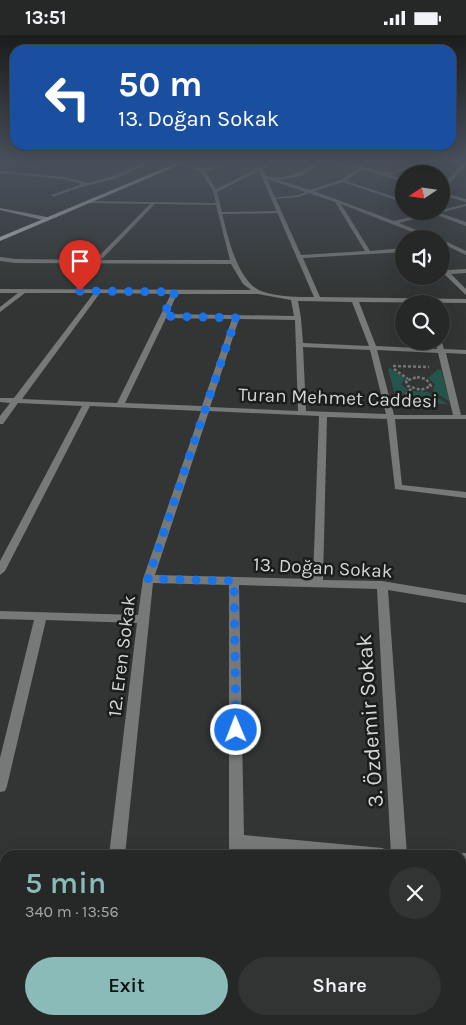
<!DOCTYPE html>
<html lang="en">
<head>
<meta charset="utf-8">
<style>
	:root { --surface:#262827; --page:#323433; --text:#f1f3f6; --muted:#a4a6a7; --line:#424444; --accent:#8bbbb9 }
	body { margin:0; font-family:Karla,sans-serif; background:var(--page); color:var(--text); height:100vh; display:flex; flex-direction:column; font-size:19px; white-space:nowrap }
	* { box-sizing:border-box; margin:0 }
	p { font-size:16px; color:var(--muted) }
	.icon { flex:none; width:28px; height:28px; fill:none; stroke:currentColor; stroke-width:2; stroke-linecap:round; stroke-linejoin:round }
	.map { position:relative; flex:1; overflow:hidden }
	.details { position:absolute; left:0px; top:815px; width:466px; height:175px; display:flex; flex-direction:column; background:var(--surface); border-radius:15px 15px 0 0; box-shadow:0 5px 20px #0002,0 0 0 1px var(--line) }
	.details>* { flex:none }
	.guide { position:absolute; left:10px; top:10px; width:446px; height:105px; border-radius:15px; box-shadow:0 5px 20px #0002,0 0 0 1px var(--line); background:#1a4fa0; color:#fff; overflow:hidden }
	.needle { width:32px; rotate:257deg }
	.tools { position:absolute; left:395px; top:130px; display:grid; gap:10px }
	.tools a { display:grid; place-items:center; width:55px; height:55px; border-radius:50%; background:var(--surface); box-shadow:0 5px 20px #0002,0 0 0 1px var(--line); font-size:25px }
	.pin { position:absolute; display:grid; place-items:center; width:42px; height:42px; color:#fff; margin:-51px -21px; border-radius:50% 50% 50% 0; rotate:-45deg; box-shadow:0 0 5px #0007 }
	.pin .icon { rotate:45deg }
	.me { position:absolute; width:55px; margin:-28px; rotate:359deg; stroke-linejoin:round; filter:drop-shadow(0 0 4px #0008) }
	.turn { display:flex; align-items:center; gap:18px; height:105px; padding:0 25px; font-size:22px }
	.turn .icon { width:65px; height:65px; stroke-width:2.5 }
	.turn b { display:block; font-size:35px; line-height:42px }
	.round { display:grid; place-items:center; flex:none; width:52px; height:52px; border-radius:26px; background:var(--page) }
	.summary { display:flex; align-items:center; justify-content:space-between; height:85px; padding:0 25px }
	h1 { font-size:30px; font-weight:600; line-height:38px; color:var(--accent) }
	.cta { display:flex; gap:10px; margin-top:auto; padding:10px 25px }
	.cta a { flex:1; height:58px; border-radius:30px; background:var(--accent); color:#111; font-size:20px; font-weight:600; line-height:58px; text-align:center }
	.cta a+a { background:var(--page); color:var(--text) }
	.status { display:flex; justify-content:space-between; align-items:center; height:35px; padding:0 25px; background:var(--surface); direction:ltr }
	.status svg { height:14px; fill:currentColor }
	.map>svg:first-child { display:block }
	.green { fill:#24544a }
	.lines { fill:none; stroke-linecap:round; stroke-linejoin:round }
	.path { stroke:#747675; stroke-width:2.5; stroke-dasharray:3 2; stroke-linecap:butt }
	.service { fill:#777978; fill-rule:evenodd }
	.minor { fill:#777978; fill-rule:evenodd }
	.secondary { fill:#9d9f9f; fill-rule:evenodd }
	.primary { fill:#babdbc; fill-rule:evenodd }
	.route { stroke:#1a73e8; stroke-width:9; stroke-dasharray:0 16.2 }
	.labels { text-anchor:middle; stroke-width:5; stroke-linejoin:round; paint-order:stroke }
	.street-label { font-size:19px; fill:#d4d6d5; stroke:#1b1c1c }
	.near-street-label { font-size:22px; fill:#d4d6d5; stroke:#1b1c1c }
</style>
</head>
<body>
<div class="status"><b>13:51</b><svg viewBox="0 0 49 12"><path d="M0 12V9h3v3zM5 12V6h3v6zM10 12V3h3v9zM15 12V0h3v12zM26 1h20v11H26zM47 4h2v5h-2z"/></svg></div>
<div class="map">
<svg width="466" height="990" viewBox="0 0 466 990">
	<rect width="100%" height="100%" fill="#323534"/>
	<!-- green -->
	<g class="green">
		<path d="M390 333 405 343 401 349 408 355 396 365 388 334Z"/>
		<path d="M438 334 441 335 450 367 433 356 435 349 428 343Z"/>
		<path d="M413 356 428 357 448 369 400 368Z"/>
	</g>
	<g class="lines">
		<!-- path -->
		<g class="path">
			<path d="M393 331 429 332"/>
			<path d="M394 334 408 344"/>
			<path d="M417 342 426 344 431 351 421 355 408 351 406 346Z"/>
			<path d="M402 363 412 353"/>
		</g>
		<!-- service -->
		<g class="service">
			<path d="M123 125H133L158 129H148L114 144 78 153 53 162 51 160 82 149 64 144 0 138V136L64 142 88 148 110 142 142 128Z"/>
			<path d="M310 155 312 157 299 162 274 164 272 163 298 160Z"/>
			<path d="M280 176 282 178 221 179 219 178 221 177Z"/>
		</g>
		<!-- minor -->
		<g class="minor">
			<path d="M230 125H235L205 137 216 154 275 125H280L263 134 266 141C284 146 301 137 317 127L307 125H326L325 126 361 131 369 125H373L364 132C381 137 390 140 407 131 412 129 415 125 421 125L408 134 389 140 404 144V147L362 134 346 146 404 165V168L343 147 314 156 394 186 435 176H441V175L466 169V171L440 178 466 187V191L434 179 399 188 439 204H430L341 169 370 216 404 213V217L303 223 320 262 466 264V268L359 267 376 311 437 314 436 306H441V304L444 314 466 315V319L446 318 461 380H466V384H395L402 450 466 457V463L395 454 387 384 327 382 323 545 382 546 466 560V568L388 555 407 820H391L377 554 239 550 244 800 382 813 387 815 390 820H301L244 815 245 820H229V550L153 548 125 820H109L137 588 46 585 7 751 5 756 0 757V723L34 585 0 584V576L138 580 143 544 201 376 90 371 5 536 0 540V526L82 371 18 368 3 389H0V381L10 368 0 367V363H14L94 258H25L0 277V272L18 258H0V254L251 255 243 249 231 229 16 228 0 226V222L16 224 95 225 150 169 88 168 86 166 216 168 213 156 201 137 181 127 184 126 203 134ZM322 128 358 133 341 145 310 155 279 145 301 141ZM259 136 314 262C297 262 277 262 261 256 233 245 224 182 217 157ZM267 144 335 167 365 216 301 220ZM155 169 216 170 230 225H101ZM100 258 171 259 117 368 22 364ZM177 259H258L291 265 294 281 168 279ZM298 266 352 267 369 311 303 308 301 283ZM166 283 232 284 202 371 125 368ZM239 284 295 285 298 376 210 372ZM303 312 370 315 386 379 306 376ZM377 315 438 318 453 380H394ZM209 376 319 381 313 544 155 540Z"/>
			<path d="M465 126H466V130L450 148 441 150V148L446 146Z"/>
			<path d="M441 157 466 164V167L441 160Z"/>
			<path d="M441 204 466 216V220L441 208Z"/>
			<path d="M441 230 447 235 466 234V238L451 239 466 254V260L441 236Z"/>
			<path d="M461 818H466V834H461V820H457Z"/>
			<path d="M5 870V886L0 887V871Z"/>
			<path d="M461 954 466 956V990L460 988 458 985H461Z"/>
			<rect x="228" y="985" width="18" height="5"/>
		</g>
		<!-- secondary -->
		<path class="secondary" d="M0 173 47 182 50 184 47 186 0 175Z"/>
		<!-- primary -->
		<path class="primary" d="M184 125H191L0 206V202Z"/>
	</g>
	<!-- sky -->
	<linearGradient id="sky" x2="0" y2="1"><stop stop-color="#1c1d1d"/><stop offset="0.48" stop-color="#49515c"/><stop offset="1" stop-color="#49515c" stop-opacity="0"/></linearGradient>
	<rect width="466" height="263" fill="url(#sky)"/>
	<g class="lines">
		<!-- route -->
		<path class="route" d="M80 256 175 257 163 281 236 283 148 544 234 546 236 695"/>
	</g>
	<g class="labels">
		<!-- street labels -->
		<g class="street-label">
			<text transform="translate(338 362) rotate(2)" y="7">Turan Mehmet Caddesi</text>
			<text transform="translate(323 532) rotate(3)" y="7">13. Doğan Sokak</text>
			<text transform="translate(121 621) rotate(-83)" y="7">12. Eren Sokak</text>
		</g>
		<!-- near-street labels -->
		<g class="near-street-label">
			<text transform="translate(369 686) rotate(-94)" y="8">3. Özdemir Sokak</text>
		</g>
	</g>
</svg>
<div class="tools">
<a><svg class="needle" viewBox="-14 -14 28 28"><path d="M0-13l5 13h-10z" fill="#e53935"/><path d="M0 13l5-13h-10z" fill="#a4a6a7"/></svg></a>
<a><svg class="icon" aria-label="sound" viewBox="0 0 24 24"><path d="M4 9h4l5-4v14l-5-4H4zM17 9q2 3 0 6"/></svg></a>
<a><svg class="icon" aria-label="search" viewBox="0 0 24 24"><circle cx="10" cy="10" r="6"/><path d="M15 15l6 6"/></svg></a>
</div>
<div class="pin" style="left:80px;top:256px;background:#d93025"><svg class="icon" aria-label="arrive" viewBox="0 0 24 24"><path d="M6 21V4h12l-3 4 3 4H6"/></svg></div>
<svg class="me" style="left:236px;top:695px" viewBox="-20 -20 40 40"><circle r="17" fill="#1a73e8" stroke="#fff" stroke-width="3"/><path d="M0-11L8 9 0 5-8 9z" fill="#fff"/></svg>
<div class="guide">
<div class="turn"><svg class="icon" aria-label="left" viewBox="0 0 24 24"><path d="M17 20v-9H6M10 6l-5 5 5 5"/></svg><div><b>50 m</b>13. Doğan Sokak</div></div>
</div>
<section class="details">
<div class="summary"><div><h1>5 min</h1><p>340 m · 13:56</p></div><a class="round"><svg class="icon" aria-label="close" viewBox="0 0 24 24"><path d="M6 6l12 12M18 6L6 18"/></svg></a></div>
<div class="cta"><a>Exit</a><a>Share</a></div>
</section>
</div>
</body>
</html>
